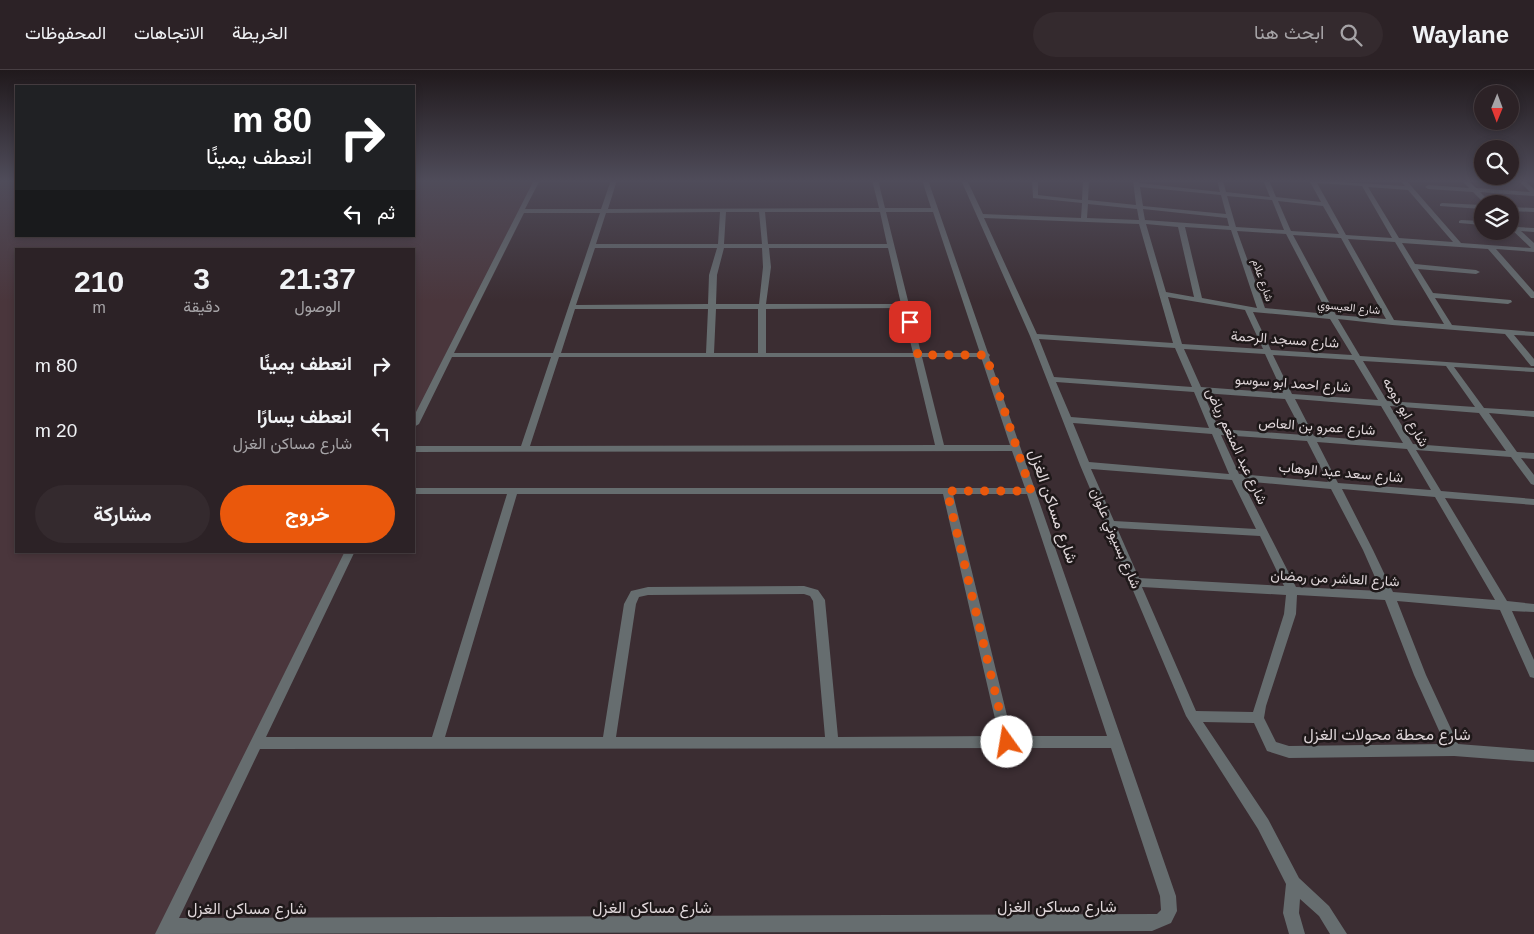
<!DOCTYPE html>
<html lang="ar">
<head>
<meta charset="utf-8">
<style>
	:root { --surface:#2c2226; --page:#342a2e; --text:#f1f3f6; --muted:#a6a4a7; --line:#483f43; --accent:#ea580c }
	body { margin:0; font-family:Arial,Vazirmatn,sans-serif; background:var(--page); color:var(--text); direction:rtl; height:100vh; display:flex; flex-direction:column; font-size:19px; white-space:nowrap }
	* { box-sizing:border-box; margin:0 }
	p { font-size:16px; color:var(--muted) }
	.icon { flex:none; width:28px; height:28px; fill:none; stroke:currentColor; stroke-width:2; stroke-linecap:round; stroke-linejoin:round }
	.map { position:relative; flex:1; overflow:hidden; direction:ltr }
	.side { position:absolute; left:15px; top:178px; width:400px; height:305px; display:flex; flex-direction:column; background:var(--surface); border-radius:0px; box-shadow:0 2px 8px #0003,0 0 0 1px var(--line); direction:rtl }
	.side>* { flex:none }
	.guide { position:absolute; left:15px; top:15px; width:400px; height:152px; border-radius:0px; box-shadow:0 2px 8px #0003,0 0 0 1px var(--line); direction:rtl; background:#202124; color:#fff; overflow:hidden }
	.needle { width:32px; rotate:181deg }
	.controls { position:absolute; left:1474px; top:15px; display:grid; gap:10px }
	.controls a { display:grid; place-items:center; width:45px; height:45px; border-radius:50%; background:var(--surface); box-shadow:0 2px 8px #0003,0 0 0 1px var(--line); font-size:25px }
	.pin { position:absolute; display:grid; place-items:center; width:42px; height:42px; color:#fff; margin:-21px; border-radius:10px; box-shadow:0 2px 8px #0006 }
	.me { position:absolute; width:55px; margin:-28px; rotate:347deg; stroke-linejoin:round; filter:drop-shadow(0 0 4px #0008) }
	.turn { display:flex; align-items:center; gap:18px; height:105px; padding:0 20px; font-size:22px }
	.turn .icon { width:65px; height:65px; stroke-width:2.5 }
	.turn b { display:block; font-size:35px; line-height:42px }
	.then { display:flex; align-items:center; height:48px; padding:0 20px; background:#0003; gap:10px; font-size:19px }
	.eta { display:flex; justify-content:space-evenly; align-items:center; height:85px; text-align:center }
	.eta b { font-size:30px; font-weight:700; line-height:35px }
	.button { display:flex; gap:10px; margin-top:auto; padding:10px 20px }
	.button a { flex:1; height:58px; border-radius:30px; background:var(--accent); color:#fff; font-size:20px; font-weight:700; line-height:58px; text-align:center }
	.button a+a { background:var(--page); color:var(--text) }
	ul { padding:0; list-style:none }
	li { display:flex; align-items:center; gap:15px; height:65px; padding:0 20px }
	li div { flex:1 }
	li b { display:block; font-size:19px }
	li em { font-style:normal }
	header { display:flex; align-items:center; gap:30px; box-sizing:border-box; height:70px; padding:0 25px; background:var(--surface); border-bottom:1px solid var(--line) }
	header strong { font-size:24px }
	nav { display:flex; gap:28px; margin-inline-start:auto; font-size:18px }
	.search { width:350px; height:45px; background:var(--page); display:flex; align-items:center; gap:12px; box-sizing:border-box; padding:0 18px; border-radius:28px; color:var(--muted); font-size:19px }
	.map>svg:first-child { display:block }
	.built { fill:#4a363c }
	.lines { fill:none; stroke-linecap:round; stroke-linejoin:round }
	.minor { fill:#666d6f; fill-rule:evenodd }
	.route { stroke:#ea580c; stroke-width:9; stroke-dasharray:0 16.2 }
	.labels { text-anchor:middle; stroke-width:5; stroke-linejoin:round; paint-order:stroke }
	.far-street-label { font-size:11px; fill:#dfd6d9; stroke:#1e1819 }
	.street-label { font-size:14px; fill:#dfd6d9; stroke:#1e1819 }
	.near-street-label { font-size:16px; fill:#dfd6d9; stroke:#1e1819 }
</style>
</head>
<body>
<header>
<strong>Waylane</strong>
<div class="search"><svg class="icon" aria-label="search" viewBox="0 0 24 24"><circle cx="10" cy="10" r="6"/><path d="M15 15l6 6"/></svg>ابحث هنا</div>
<nav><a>الخريطة</a><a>الاتجاهات</a><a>المحفوظات</a></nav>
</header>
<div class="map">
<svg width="1534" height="864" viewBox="0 0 1534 864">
	<rect width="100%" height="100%" fill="#3b2d32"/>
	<!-- built -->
	<path class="built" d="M0 110H16V166H414V110H535L414 352V179H16V481H349L158 864H0Z"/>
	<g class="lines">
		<!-- minor -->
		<g class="minor">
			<path d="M534 110H540L525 139H601L611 110H617L608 139 879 138 872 110H878L885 138H931L922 110H928L988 283 990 285 989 287 1176 826 1177 841 1171 853 1152 861 155 864 345 481H355L266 667H432L507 424H414V418H1025L1012 381 414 382V376H521L551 287H452L419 354 414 357V346ZM720 142 718 174H596L606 143ZM726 142H759L762 174H724ZM765 142H880L887 174H768ZM886 142H933L980 283H921ZM524 143H600L553 283H454ZM595 178H717L709 205 708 234 576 235ZM724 178H762L763 197 759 234H716L717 205ZM769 178H888L901 234H766L771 197ZM902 238 913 283H766V239ZM575 239H708L706 283H561ZM716 239H758V283H714ZM559 287H914L935 375 530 376ZM922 287H981L1010 375H944ZM517 424H943L999 666 838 667 825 530 818 520 804 516 648 517 631 521 624 534 603 667H445ZM953 424H1027L1107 666H1012ZM804 524 810 526 813 531 825 667H616L636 534 639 527 648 525ZM1111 678 1160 826 1161 840 1157 844 179 848 260 679Z"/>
			<path d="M961 110H967L983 144 1081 148 1082 133 1033 128 1032 110H1038V125L1082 130 1083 110H1089L1088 130 1136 135 1133 110H1139V113L1220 122 1217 110H1223L1226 122 1270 127 1263 110H1269L1276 127 1321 132 1309 110 1405 116 1400 110H1406L1461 173 1531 178 1510 158V152L1517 157 1534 158V162L1521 161 1534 173V182L1496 179 1534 222V228H1531L1488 179 1402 173 1415 194 1476 200 1480 202 1476 204 1418 199 1433 223 1511 230 1512 232 1508 234 1435 228 1452 255 1534 262V266L1514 265 1534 289V296H1531L1505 264 1392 255 1338 249 1360 286 1534 298V302L1454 297 1484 338 1534 341V347L1489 343 1517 382 1534 383V389L1521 388 1534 405V415L1531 414 1511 387 1416 380 1441 421 1534 429V435L1445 428 1507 531 1534 534V542L1512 541 1534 590V608L1530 607 1500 540 1397 531 1426 605 1458 674 1534 680V692L1454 686 1289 688 1267 681 1254 653 1203 652 1268 749 1299 808 1329 836 1347 864H1330L1319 846 1300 829 1299 843 1305 864H1289L1283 843 1286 814 1258 759 1186 646 1080 395 1030 266ZM1317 113 1362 116 1392 168 1346 165ZM1140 117 1221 125 1226 144 1143 136ZM1368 117 1408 120 1453 172 1399 168ZM1227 126 1272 130 1284 160 1236 157ZM1278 131 1323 136 1339 164 1291 161ZM1088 134 1137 139 1139 150 1087 148ZM1143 139 1227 148 1229 156 1145 150ZM984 148 1139 154 1173 273 1037 264ZM1146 154 1178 157 1194 227 1166 222ZM1185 157 1231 160 1257 238 1202 228ZM1237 161 1286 164 1328 244 1265 238ZM1293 165 1341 168 1386 249 1336 245ZM1348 169 1395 172 1444 254 1394 250ZM1168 227 1245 240 1263 279 1182 274ZM1253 242 1330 249 1352 285 1271 280ZM1039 269 1175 278 1192 317 1054 307ZM1184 279 1265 284 1283 323 1201 317ZM1273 285 1354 290 1378 330 1292 324ZM1363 291 1446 296 1475 337 1387 331ZM1056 312 1194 322 1209 358 1071 347ZM1203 323 1285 329 1304 365 1219 359ZM1295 329 1381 336 1403 373 1314 366ZM1390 336 1479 343 1506 381 1413 374ZM1073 353 1212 364 1229 404 1089 392ZM1221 365 1307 371 1328 412 1239 404ZM1317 372 1407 379 1431 420 1338 413ZM1091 399 1232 410 1256 459 1114 451ZM1242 411 1331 419 1363 480 1381 521 1296 517ZM1342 419 1435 427 1495 530 1393 522 1373 480ZM1117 458 1260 466 1284 516 1139 508ZM1142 517 1286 525 1284 544 1253 642 1196 641ZM1297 525 1385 530 1414 605 1445 674 1289 676 1276 672 1264 648 1266 636 1296 544Z"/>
			<path d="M1461 110H1467L1476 118 1530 122 1518 110H1524L1534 119V126L1480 122 1492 134H1485L1473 122 1428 119 1425 117 1428 115 1469 118Z"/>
			<path d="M1442 133 1482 135V139L1440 136V134Z"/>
			<path d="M1510 137 1534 138V142L1510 141Z"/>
			<path d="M1461 150 1482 151V155L1459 153V151Z"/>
		</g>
	</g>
	<!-- sky -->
	<linearGradient id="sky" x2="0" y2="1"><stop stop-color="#20191c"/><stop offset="0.48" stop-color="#4f4c5a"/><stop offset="1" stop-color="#4f4c5a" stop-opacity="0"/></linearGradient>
	<rect width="1534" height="231" fill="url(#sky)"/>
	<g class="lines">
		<!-- route -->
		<path class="route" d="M910 252 918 285H986L1031 421H947L1007 672"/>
	</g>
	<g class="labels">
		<!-- far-street labels -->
		<g class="far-street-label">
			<text transform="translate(1263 210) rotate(71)" y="4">شارع علام</text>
			<text transform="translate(1349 237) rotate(6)" y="4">شارع العيسوي</text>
		</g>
		<!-- street labels -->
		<g class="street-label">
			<text transform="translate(1285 269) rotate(4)" y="5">شارع مسجد الرحمة</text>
			<text transform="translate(1293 313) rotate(4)" y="5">شارع احمد ابو سوسو</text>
			<text transform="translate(1406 342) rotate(60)" y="5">شارع ابو دومه</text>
			<text transform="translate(1317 356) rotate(4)" y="5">شارع عمرو بن العاص</text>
			<text transform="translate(1237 376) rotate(65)" y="5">شارع عبد المنعم رياض</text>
			<text transform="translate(1341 402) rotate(5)" y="5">شارع سعد عبد الوهاب</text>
			<text transform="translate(1116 468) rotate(67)" y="5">شارع بسيوني علوان</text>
			<text transform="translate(1335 508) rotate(3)" y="5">شارع العاشر من رمضان</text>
		</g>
		<!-- near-street labels -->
		<g class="near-street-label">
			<text transform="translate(1054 436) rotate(71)" y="6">شارع مساكن الغزل</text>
			<text x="1387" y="670">شارع محطة محولات الغزل</text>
			<text x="1057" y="842">شارع مساكن الغزل</text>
			<text x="652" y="843">شارع مساكن الغزل</text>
			<text x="247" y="844">شارع مساكن الغزل</text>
		</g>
	</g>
</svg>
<div class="controls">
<a><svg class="needle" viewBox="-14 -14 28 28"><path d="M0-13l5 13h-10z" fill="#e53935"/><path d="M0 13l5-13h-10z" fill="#a6a4a7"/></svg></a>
<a><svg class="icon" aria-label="search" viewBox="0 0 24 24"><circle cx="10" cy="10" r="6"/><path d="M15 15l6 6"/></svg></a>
<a><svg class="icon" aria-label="layers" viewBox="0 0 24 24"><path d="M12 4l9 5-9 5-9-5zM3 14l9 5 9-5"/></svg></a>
</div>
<div class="pin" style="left:910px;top:252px;background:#d93025"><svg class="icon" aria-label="arrive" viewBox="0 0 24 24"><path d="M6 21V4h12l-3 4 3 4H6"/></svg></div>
<svg class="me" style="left:1007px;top:672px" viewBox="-20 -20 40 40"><circle r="19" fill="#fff"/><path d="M0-13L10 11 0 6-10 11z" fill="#ea580c"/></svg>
<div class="guide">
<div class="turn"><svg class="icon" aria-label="right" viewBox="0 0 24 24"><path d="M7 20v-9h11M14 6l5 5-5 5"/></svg><div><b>80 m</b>انعطف يمينًا</div></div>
<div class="then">ثم<svg class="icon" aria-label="left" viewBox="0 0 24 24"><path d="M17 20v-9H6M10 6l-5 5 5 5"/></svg></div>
</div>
<section class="side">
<div class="eta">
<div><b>21:37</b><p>الوصول</p></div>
<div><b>3</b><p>دقيقة</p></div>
<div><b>210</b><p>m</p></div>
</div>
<ul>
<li><svg class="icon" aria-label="right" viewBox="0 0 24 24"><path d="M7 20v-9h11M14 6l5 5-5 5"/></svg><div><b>انعطف يمينًا</b></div><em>80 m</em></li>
<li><svg class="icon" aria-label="left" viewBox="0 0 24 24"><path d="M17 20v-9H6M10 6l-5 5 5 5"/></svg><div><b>انعطف يسارًا</b><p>شارع مساكن الغزل</p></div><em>20 m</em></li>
</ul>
<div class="button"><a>خروج</a><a>مشاركة</a></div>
</section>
</div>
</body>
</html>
